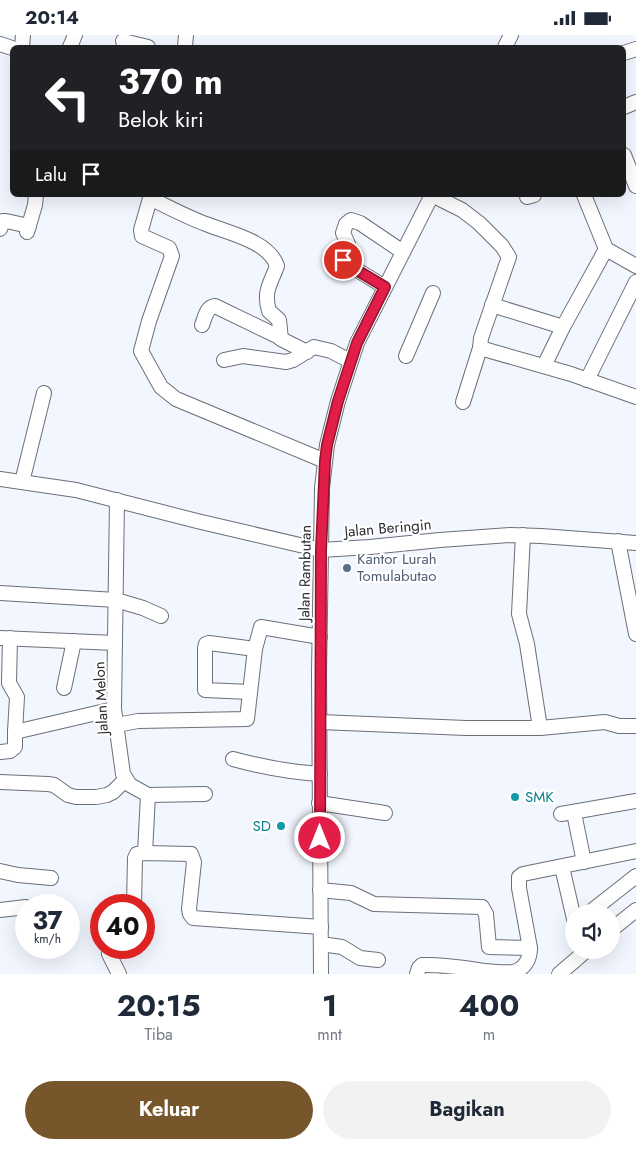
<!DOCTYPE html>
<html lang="id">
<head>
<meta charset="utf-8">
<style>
	:root { --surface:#fff; --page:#f2f2f3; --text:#1f2937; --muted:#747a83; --accent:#77562c }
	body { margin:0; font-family:Jost,sans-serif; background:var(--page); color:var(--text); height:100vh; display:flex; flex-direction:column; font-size:19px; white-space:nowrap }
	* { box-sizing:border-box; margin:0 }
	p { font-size:16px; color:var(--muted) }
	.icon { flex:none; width:28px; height:28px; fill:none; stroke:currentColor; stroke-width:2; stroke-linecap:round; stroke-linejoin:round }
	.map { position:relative; height:939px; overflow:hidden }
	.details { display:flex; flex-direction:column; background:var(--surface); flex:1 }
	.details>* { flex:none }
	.banner { position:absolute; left:10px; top:10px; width:616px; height:152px; border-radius:8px; box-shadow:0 5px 20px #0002; background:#202124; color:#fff; overflow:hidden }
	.buttons { position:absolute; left:565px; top:869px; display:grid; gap:10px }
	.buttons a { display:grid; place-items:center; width:55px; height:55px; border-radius:50%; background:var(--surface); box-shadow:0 5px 20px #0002; font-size:25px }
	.speed { position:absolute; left:15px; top:859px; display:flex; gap:10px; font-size:25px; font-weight:700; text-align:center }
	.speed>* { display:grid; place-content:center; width:65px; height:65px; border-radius:50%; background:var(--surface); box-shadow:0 5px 20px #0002; line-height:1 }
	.speed small { font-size:12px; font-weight:400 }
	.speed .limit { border:8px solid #d22; background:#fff; color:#111 }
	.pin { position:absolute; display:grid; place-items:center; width:42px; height:42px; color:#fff; margin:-21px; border:2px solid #fff; border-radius:50%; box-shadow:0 1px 5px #0007 }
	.me { position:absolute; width:55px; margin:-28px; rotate:0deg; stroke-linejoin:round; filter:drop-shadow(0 0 4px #0008) }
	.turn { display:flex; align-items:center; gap:18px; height:105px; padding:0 25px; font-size:22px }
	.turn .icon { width:65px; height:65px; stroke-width:2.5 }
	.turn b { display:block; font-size:35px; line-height:42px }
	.then { display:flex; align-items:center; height:48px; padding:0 25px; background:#0003; gap:10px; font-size:19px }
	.eta { display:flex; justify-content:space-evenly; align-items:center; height:85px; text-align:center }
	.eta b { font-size:30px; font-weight:700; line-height:35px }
	.action { display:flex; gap:10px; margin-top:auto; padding:10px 25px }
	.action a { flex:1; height:58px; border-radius:30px; background:var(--accent); color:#fff; font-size:20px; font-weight:700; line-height:58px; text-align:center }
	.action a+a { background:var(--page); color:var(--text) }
	.status { display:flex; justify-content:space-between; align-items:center; height:35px; padding:0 25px; background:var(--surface); direction:ltr }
	.status svg { height:14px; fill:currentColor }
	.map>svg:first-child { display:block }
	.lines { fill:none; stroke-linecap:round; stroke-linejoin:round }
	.minor-casing { stroke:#6b6f78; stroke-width:16 }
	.minor { stroke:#fff; stroke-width:14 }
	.route-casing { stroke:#92132f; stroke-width:12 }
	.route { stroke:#e11d48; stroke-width:9 }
	.service-dot { fill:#5c6f8a; stroke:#fff; stroke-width:2 }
	.culture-dot { fill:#0f9aa8; stroke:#fff; stroke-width:2 }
	.labels { text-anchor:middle; stroke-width:4.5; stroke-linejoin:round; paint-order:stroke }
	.street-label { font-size:15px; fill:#2a2c2f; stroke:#fff }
	.service-label { font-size:15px; fill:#4e5e75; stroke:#fff; text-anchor:start }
	.culture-label { font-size:15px; fill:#0d838f; stroke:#fff; text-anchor:start }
</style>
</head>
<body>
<div class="status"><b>20:14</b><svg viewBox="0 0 49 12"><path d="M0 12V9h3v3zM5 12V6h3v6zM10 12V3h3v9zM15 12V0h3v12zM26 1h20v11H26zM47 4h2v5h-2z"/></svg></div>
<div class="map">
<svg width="636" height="939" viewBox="0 0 636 939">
	<rect width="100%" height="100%" fill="#f2f6fe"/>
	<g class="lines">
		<!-- minor casing -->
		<g class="minor-casing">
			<g id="minor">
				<path d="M123 6 148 12"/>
				<path d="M0 9 12 13"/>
				<path d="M22 12 23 0"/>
				<path d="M70 12 75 0"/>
				<path d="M185 12 186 0"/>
				<path d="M505 12 511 0"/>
				<path d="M624 18 636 14"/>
				<path d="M624 72 636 67"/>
				<path d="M624 120 636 151"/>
				<path d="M151 160 141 195 142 201 169 213 172 221 149 286 141 316 161 352 176 364 325 426"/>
				<path d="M584 160 606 214 636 231"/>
				<path d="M527 162 534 160"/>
				<path d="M150 163C168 172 187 182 206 189 228 198 269 206 277 231 271 248 263 256 269 276L279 285 281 304 307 317"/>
				<path d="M0 194 3 186H6L29 191"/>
				<path d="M27 197 35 170 36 160"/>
				<path d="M385 252 344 227 348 209 343 198 346 189 351 185 360 188 403 217"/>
				<path d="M492 270 563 292"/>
				<path d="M202 290C205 283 206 272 215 271L279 302"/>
				<path d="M406 321 433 258"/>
				<path d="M224 325 243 321 286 327 293 325 314 312 331 316 350 326"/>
				<path d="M544 331 563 292 606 214"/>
				<path d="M587 345 636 247"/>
				<path d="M463 367 480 313"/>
				<path d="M0 444 76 455 197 486 321 515 370 512 440 505 510 500 541 501 636 508"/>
				<path d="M22 447 44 358"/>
				<path d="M117 465 114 674 123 739 130 750 148 760 145 818"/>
				<path d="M523 500 519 579 527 609 540 693"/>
				<path d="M618 506 636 599"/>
				<path d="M0 558 116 565 143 573 161 581"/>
				<path d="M0 603 115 608"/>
				<path d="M10 603 9 648 17 662 15 697"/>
				<path d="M64 653 74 606"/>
				<path d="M250 657 205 655V613L206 609 209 608 255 614"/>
				<path d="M320 687 466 693H540L605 687 619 691H636"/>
				<path d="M117 690 138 686 247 684 255 614 261 592 320 602"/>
				<path d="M0 717 10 716 15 712V697L114 674"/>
				<path d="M233 724C262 732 290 737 320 739"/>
				<path d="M0 747 48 749 54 750 68 760 76 762H96L107 760 113 757 125 745"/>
				<path d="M148 760 205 759"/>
				<path d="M319 768 385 778"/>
				<path d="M574 778 584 827"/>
				<path d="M561 779 636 766"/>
				<path d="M562 832 574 884"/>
				<path d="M0 836 18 840 51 843"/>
				<path d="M320 855 351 858 374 869 482 872 486 879 489 912 530 913"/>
				<path d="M134 870 135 823 137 819 145 818 191 819 194 827 189 874 190 879 193 883 321 892"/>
				<path d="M0 875 26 872"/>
				<path d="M589 878 636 841"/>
				<path d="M611 895 636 875"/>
				<path d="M321 909 342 912 360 923 378 925"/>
				<path d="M110 912 109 919 119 939"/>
				<path d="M321 939 319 638 322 453 327 410 338 366 357 308 432 160 462 175 479 188 502 211 509 222 481 303 480 313 571 339 636 362"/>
				<path d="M417 939 419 933 422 930C443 929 465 933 485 936 494 937 504 938 513 937 525 934 530 924 530 913L519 853V842L523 839 636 816"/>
				<path d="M559 939 587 915"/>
			</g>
		</g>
		<!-- minor -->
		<use href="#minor" class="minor"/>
	</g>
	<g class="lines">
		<!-- route casing -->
		<g class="route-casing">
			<path id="route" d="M320 803 321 515 325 426 327 410 338 366 357 308 385 252 345 228 343 225"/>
		</g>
		<!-- route -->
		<use href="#route" class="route"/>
	</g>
	<!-- markers -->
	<circle class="service-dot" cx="347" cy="533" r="5"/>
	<g class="culture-dot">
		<circle cx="515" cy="762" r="5"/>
		<circle cx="281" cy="791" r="5"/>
	</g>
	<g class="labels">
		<!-- street labels -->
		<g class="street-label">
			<text transform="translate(388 493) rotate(-5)" y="5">Jalan Beringin</text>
			<text transform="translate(305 538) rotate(-89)" y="5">Jalan Rambutan</text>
			<text transform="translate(101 663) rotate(-93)" y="5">Jalan Melon</text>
		</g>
		<!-- service labels -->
		<g class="service-label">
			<text x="357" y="529">Kantor Lurah<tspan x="357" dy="17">Tomulabutao</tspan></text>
		</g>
		<!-- culture labels -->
		<g class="culture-label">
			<text x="525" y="767">SMK</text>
			<text x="271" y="796" text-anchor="end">SD</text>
		</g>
	</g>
</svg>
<div class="buttons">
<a><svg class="icon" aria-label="sound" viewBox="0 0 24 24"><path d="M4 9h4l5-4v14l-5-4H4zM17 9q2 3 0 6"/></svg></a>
</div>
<div class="speed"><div>37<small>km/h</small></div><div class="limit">40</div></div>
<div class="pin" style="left:343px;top:225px;background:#d93025"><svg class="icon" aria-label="arrive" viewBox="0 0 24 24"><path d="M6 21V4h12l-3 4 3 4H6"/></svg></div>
<svg class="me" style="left:320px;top:803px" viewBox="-20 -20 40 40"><circle r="17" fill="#e11d48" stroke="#fff" stroke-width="3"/><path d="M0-11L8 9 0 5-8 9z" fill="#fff"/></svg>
<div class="banner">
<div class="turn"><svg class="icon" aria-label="left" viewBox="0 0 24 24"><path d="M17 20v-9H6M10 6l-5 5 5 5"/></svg><div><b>370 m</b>Belok kiri</div></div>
<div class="then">Lalu<svg class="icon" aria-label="arrive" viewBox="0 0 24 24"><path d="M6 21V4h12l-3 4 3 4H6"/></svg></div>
</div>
</div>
<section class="details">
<div class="eta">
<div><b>20:15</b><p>Tiba</p></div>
<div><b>1</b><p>mnt</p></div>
<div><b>400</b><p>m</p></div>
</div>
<div class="action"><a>Keluar</a><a>Bagikan</a></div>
</section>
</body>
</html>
